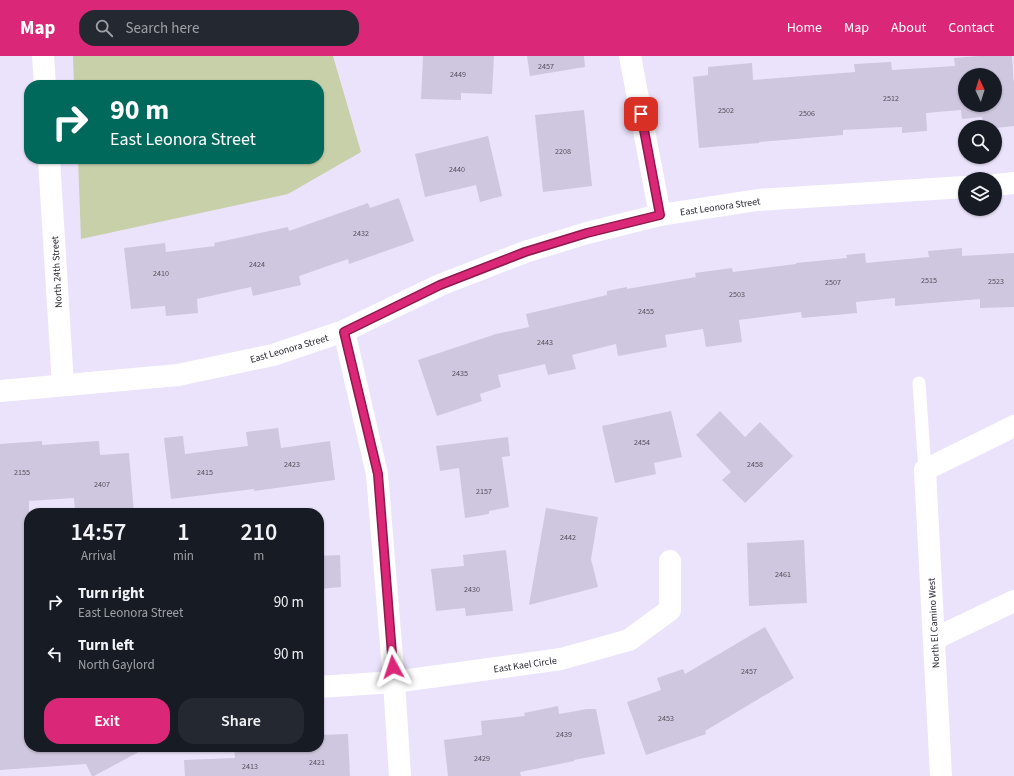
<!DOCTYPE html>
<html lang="en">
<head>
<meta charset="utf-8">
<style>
	:root { --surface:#171b24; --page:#242831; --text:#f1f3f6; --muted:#9ea1a6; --accent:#db2777 }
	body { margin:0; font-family:"Source Sans 3",sans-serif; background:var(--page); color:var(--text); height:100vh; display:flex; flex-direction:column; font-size:15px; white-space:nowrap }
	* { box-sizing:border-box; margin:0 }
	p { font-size:13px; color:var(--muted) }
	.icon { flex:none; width:22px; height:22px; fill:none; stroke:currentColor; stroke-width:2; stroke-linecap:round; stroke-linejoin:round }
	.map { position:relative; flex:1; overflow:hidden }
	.details { position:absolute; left:24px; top:452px; width:300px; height:244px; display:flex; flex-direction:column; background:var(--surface); border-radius:16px; box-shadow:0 1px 3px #0004 }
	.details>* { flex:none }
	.banner { position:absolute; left:24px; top:24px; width:300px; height:84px; border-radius:16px; box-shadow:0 1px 3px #0004; background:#00695c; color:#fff; overflow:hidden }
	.needle { width:26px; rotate:356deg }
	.controls { position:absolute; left:958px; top:12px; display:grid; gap:8px }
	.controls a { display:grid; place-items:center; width:44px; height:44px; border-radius:50%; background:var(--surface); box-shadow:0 1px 3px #0004; font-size:20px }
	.pin { position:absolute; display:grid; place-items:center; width:34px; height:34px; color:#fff; margin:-17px; border-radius:8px; box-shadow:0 2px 6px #0006 }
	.me { position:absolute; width:44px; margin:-22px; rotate:355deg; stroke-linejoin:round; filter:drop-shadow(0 0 3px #0008) }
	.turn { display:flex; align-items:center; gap:14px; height:84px; padding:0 20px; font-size:18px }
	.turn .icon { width:52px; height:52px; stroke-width:2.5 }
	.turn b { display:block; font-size:28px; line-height:34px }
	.eta { display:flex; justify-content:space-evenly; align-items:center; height:68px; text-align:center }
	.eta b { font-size:24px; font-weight:600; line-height:28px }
	.primary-button { display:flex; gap:8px; margin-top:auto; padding:8px 20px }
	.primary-button a { flex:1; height:46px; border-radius:16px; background:var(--accent); color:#fff; font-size:16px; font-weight:600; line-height:46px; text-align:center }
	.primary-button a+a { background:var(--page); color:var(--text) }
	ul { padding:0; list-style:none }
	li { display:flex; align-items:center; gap:12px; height:52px; padding:0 20px }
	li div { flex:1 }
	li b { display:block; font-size:15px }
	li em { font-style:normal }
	header { display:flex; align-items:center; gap:24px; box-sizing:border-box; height:56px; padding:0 20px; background:var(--accent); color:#fff }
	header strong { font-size:19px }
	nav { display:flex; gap:22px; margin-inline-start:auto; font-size:14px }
	.search { width:280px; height:36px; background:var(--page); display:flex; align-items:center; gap:10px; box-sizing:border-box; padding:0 14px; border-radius:16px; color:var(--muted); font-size:15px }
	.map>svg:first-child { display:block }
	.park { fill:#c8d0aa }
	.building { fill:#cfc7df; fill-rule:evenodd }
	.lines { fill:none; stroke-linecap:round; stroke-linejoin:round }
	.service { stroke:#fff; stroke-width:13 }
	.minor { stroke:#fff; stroke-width:22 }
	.tertiary { stroke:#fff; stroke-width:22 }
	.route-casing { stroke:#8e194d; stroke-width:10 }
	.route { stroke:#db2777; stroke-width:7 }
	.labels { text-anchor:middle; stroke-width:4; stroke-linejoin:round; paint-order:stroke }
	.number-label { font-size:8px; fill:#54505c }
	.street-label { font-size:10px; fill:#2b2831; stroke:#fff }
</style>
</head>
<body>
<header>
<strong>Map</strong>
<div class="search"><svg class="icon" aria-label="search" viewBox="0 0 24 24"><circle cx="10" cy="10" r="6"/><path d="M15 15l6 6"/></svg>Search here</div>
<nav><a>Home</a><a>Map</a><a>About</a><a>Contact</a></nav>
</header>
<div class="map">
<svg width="1014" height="720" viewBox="0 0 1014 720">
	<rect width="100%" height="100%" fill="#ebe3fb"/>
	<!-- park -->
	<path class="park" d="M73 0H333L361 96 288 138 81 183 78 103H319V29H74Z"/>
	<!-- building -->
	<g class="building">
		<path d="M423 0H494L492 38 461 37V44L421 43Z"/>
		<path d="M527 0H584L585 11 530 20Z"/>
		<path d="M979 0H1012L1014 29V70L995 72V71H983L982 61 962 63 961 54 926 57 927 75 902 77V71L843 74V79L759 86V87L699 92 693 21 708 19V11L752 7 753 24 855 16 854 8 891 6 892 14 955 10 954 2ZM965 19H995V49H965Z"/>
		<path d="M584 54 592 130 543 136 535 59Z"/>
		<path d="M488 80 502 140 480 146 476 129 425 141 415 98Z"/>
		<path d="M399 142 414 185 349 208 348 203 299 220 301 229 253 240 251 231 197 243 198 257 166 260 165 250 131 253 124 192 165 187 166 196 215 190 214 187 288 171 289 175 368 147 370 152Z"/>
		<path d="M962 192V200L1014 197V251L980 252V243L895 250V242L856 246 857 257 802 262 801 256 739 264 742 286 706 291 703 273 665 279 667 291 618 300 616 288 572 299 576 313 548 319 545 308 498 319 501 331 480 338 482 345 437 360 418 304 496 278 529 271 526 258 607 239V235L627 231V233L696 221 695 217 732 212 733 216 796 208V207L847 202 846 199 865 197 866 207 929 201 928 195Z"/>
		<path d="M671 355 682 401 654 407 656 418 615 427 602 370Z"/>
		<path d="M720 355 745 381 760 366 793 400 745 447 722 424 731 416 696 379Z"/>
		<path d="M278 372 281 392 330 385 335 424 254 435V433L171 443 164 382 183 380 185 398 248 390 246 376Z"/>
		<path d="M508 381 510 400 502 401 509 451 489 455V458L465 462 459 412 440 415 436 390Z"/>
		<path d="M42 385V389L99 385 100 399 129 397 134 457H75L74 442 29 445V691H148L94 720H92L86 708 0 714V388Z"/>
		<path d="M546 452 598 461 591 503 598 531 529 549Z"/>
		<path d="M804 484 807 547 749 550 747 487Z"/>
		<path d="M506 494 513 555 466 560 465 552 436 555 431 513 464 510 463 499Z"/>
		<path d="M340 499 341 531 319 533V500Z"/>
		<path d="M765 571 794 622 705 675 706 678 646 699 627 646 661 634 657 622 683 613 685 618Z"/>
		<path d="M558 650 559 658 587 653H596L605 698 574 704V705L520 716 521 720H448L444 684 482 679 481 665 525 660 524 657Z"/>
		<path d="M348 678 350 720H185L184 704 235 702 234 692 265 691V693L319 691V679Z"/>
	</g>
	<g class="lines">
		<!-- service -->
		<path class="service" d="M919 327 925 414"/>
		<!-- minor -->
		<g class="minor">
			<path d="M630 0 660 159"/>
			<path d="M995 129 1014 127"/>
			<path d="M344 275 377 418 394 626 400 720"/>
			<path d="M0 335 178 319 273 299 344 275 440 229 525 196 587 177 660 159 758 144 965 131"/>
			<path d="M934 583 1014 545"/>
			<path d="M319 631 394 626 561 603 629 584 670 554V505"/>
			<path d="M941 720 925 414 1014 370"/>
		</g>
		<!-- tertiary -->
		<g class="tertiary">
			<path d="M43 0 45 29"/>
			<path d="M49 103 63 329"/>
		</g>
	</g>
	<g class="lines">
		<!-- route casing -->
		<g class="route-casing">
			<path id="route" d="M393 611 378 418 344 276 440 229 525 196 587 177 660 159 641 58"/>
		</g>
		<!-- route -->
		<use href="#route" class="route"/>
	</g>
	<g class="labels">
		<!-- number labels -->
		<g class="number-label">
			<text x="546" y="13">2457</text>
			<text x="458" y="21">2449</text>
			<text x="891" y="45">2512</text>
			<text x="726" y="57">2502</text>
			<text x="807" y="60">2506</text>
			<text x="563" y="98">2208</text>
			<text x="457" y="116">2440</text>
			<text x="361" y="180">2432</text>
			<text x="257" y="211">2424</text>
			<text x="161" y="220">2410</text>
			<text x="929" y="227">2515</text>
			<text x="996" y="228">2523</text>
			<text x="833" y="229">2507</text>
			<text x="737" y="241">2503</text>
			<text x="646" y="258">2455</text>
			<text x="545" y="289">2443</text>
			<text x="460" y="320">2435</text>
			<text x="642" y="389">2454</text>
			<text x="292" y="411">2423</text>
			<text x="755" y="411">2458</text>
			<text x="22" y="419">2155</text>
			<text x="205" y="419">2415</text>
			<text x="102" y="431">2407</text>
			<text x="484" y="438">2157</text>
			<text x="568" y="484">2442</text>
			<text x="783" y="521">2461</text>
			<text x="472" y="536">2430</text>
			<text x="749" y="618">2457</text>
			<text x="666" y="665">2453</text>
			<text x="564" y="681">2439</text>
			<text x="482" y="705">2429</text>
			<text x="317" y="709">2421</text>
			<text x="250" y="713">2413</text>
		</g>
		<!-- street labels -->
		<g class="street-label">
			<text transform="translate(720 150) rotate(-8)" y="4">East Leonora Street</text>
			<text transform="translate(56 216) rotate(-93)" y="4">North 24th Street</text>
			<text transform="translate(289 292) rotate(-16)" y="4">East Leonora Street</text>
			<text transform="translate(933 567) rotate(-93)" y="4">North El Camino West</text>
			<text transform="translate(525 608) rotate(-8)" y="4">East Kael Circle</text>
		</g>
	</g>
</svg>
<div class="controls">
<a><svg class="needle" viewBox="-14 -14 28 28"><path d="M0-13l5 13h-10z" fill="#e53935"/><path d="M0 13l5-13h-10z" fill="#9ea1a6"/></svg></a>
<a><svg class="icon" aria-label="search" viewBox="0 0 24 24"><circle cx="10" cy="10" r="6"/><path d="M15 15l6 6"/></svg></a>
<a><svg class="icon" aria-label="layers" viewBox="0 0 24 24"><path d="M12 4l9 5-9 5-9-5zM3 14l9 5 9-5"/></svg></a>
</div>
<div class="pin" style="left:641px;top:58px;background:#d93025"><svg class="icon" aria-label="arrive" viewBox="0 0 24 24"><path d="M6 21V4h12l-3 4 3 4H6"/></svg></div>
<svg class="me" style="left:393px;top:611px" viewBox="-20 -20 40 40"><path d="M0-17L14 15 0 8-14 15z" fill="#db2777" stroke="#fff" stroke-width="4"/></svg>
<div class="banner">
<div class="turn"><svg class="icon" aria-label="right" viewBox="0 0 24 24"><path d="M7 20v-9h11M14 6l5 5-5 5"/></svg><div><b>90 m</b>East Leonora Street</div></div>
</div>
<section class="details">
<div class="eta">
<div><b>14:57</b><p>Arrival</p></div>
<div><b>1</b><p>min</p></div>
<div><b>210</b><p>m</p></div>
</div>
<ul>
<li><svg class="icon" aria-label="right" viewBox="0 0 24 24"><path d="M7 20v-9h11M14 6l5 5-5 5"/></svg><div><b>Turn right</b><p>East Leonora Street</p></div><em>90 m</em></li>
<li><svg class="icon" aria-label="left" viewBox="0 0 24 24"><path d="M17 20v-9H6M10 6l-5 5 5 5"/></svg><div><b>Turn left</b><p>North Gaylord</p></div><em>90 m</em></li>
</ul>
<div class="primary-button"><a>Exit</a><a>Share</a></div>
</section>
</div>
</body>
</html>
